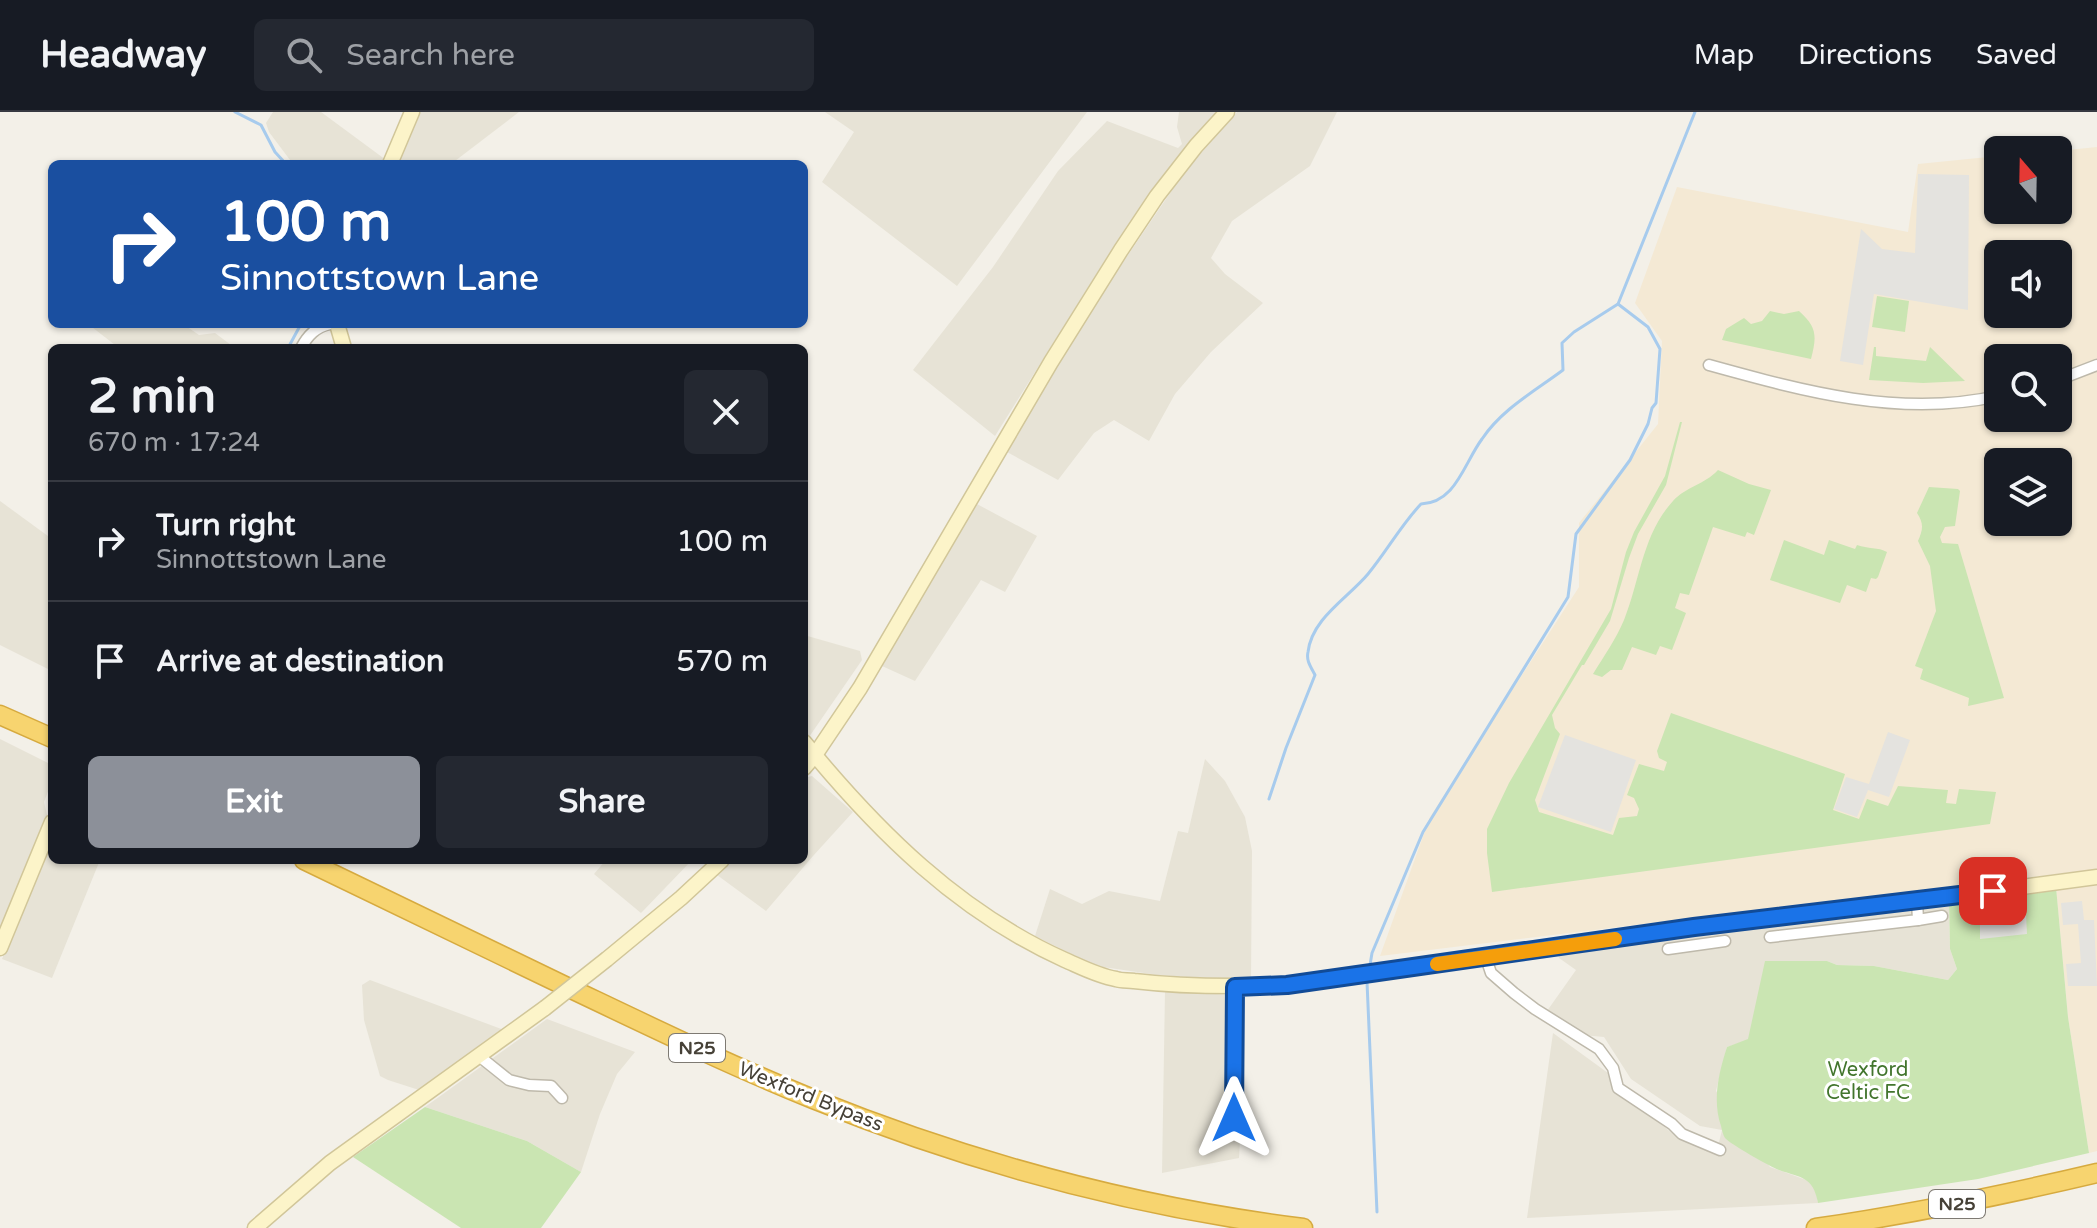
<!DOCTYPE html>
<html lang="en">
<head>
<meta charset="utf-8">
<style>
	:root { --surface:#171b24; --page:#242831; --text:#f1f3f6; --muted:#9ea1a6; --line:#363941; --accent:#8c9099 }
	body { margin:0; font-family:"Varela Round",sans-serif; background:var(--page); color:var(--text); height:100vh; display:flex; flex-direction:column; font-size:30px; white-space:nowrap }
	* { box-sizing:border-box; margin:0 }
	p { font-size:26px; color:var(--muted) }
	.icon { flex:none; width:44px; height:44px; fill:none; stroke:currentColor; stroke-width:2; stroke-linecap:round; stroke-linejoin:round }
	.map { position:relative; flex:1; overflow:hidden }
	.details { position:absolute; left:48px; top:232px; width:760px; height:520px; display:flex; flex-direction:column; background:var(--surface); border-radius:12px; box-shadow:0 2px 6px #0004 }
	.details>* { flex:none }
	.top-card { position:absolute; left:48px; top:48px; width:760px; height:168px; border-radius:12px; box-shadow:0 2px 6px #0004; background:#1a4fa0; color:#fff; overflow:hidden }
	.needle { width:52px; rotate:340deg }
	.controls { position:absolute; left:1984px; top:24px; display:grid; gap:16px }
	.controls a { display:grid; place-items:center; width:88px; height:88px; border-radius:12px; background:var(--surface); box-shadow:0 2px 6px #0004; font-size:40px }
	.pin { position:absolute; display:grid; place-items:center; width:68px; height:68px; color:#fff; margin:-34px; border-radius:16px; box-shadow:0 4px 12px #0006 }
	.me { position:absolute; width:88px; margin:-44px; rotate:0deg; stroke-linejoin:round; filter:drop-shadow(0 0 6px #0008) }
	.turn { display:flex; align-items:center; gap:28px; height:168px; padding:0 40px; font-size:36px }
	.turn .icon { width:104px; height:104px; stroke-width:2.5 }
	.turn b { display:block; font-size:56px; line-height:68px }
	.round { display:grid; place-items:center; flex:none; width:84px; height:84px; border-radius:12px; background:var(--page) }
	.summary { display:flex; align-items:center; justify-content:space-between; height:136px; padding:0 40px }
	h1 { font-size:48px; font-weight:700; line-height:60px }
	.action { display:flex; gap:16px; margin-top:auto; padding:16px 40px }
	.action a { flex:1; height:92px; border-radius:12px; background:var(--accent); color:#fff; font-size:32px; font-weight:700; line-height:92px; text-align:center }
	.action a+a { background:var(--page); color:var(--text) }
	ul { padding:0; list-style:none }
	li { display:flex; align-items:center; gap:24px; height:120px; padding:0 40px; border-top:2px solid var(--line) }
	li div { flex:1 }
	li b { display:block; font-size:30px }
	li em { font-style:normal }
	header { display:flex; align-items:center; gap:48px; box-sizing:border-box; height:112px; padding:0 40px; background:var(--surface); border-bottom:2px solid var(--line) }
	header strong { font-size:38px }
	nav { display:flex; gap:44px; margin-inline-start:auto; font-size:28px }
	.search { width:560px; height:72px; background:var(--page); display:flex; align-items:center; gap:20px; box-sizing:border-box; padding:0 28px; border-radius:12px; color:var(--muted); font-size:30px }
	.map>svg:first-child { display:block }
	.residential { fill:#e7e3d6 }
	.commercial { fill:#f4e9d4; fill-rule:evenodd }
	.green { fill:#cae5b2 }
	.parking { fill:#e4e3df }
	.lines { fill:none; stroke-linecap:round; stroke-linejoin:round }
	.stream { stroke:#a7cbed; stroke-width:3 }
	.street-casing { stroke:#beb9ab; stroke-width:13 }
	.secondary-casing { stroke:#d1c699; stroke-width:17 }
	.highway-casing { stroke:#d6aa3f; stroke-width:21 }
	.street { stroke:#fff; stroke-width:10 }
	.secondary { stroke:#fcf4c9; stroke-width:14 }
	.highway { stroke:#f7d46f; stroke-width:18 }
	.secondary-bridge-casing { stroke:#d1c699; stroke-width:17; stroke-linecap:butt }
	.secondary-bridge { stroke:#fcf4c9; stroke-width:14 }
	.route-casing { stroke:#114b97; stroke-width:20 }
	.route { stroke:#1a73e8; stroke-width:14 }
	.slow { stroke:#f59e0b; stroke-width:14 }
	.labels { text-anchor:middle; stroke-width:6; stroke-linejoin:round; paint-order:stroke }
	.shield { fill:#fff; stroke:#7e7a73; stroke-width:2 }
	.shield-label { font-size:18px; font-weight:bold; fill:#464137 }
	.park-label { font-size:20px; fill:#42752d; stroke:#fff }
	.street-label { font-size:20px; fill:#464137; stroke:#fff }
</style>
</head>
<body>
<header>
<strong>Headway</strong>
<div class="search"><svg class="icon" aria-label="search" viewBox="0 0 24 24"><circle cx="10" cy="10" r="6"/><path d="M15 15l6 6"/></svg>Search here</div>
<nav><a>Map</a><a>Directions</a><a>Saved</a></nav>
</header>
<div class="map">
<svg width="2097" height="1116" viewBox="0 0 2097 1116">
	<rect width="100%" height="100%" fill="#f3f0e8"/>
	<!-- residential -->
	<g class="residential">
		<path d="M273 0H321L386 48 384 52H293L269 20 266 11Z"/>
		<path d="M419 0H519L451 52H398Z"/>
		<path d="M825 0H1087L957 174 822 70 854 20Z"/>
		<path d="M1179 0H1219L1170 55 1110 140 995 324 913 258 993 155 1058 59 1107 9 1178 36 1182 32 1177 15Z"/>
		<path d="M1237 0H1337L1310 54 1232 109 1211 146 1225 162 1263 191 1211 240 1175 282 1149 329 1114 308 1094 321 1058 368 1007 340 1086 205 1183 62Z"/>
		<path d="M88 212H183L199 223 215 221 235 236H119Z"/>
		<path d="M0 389 52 427V559L0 533Z"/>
		<path d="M975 391 1037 424 1005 480 981 468 915 569 882 554Z"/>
		<path d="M804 523 860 539 862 548 809 625 804 620Z"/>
		<path d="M0 627 52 653V669L44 690 48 707 0 828Z"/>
		<path d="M1205 647 1225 669 1245 705 1252 739 1251 869 1158 863 1096 854 1035 824 1050 777 1082 792 1109 779 1160 789 1178 719 1188 721Z"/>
		<path d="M812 664 853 700 813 744 766 799 717 763 731 748H804V666Z"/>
		<path d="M52 723V748H100L52 866 2 847Z"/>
		<path d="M606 748H692L641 801 594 762Z"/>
		<path d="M1949 790 1950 837 1957 857 1948 868 1874 854 1837 853 1827 849 1748 928 1727 935 1716 979 1770 1055 1809 1069 1815 1076 1818 1091 1527 1106 1553 921 1608 961 1620 979 1678 1026 1717 1038 1722 1018 1700 1014 1631 967 1604 925 1582 923 1547 899 1576 858 1559 846 1558 841 1657 826Z"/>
		<path d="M370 868 504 918 419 978 388 968 380 964 364 908 362 873Z"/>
		<path d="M1165 878 1243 884V975L1239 1046 1162 1061Z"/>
		<path d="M547 907 635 940 617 962 600 1002 581 1060 527 1029 425 995Z"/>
	</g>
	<!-- commercial -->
	<g class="commercial">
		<path d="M2097 35V757L1380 844 1430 705 1579 475V411L1658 312 1662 229 1635 191 1677 75 1908 120 1918 52 1998 44V98H2058V39ZM1998 142H2058V202H1998ZM1998 246H2058V306H1998ZM1998 350H2058V410H1998Z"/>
		<path d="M2097 771V1039L2089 1041 2068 905 2056 775Z"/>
	</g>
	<!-- green -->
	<g class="green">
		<path d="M1877 184 1909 189 1905 220 1872 215Z"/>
		<path d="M1770 199 1784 202 1799 199C1817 215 1817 224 1811 247L1722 228 1726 217 1744 206 1751 212 1762 209Z"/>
		<path d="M1874 235H1876V244L1926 249 1930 235 1965 269 1923 271 1869 268Z"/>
		<path d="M1680 310H1682L1666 373 1638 422 1629 446 1610 509 1584 553H1582L1552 603 1555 616 1560 622 1535 688 1539 700 1613 723 1619 706 1637 704 1639 697 1634 686 1627 683 1639 652 1664 659 1667 650 1659 646 1657 639 1671 601 1845 662 1833 698 1859 707 1867 687 1888 694 1898 674 1948 678 1946 691 1956 692 1959 677 1996 680 1990 712 1492 780 1487 741V717L1509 671 1611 497 1626 440 1634 420 1665 364Z"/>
		<path d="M1718 358 1749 372 1771 378 1754 423 1747 420 1745 425 1713 415 1689 483 1680 481 1675 496 1686 501 1672 538 1660 534 1656 543 1632 535 1622 558H1611L1602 565 1593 562C1604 544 1616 527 1624 508 1640 469 1642 423 1673 389 1687 374 1704 373 1718 358Z"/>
		<path d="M1929 375 1958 377 1960 379 1955 414 1945 415 1940 425 1942 431 1958 432 2004 586 1968 594 1969 586 1920 567 1923 557 1915 554 1936 499 1930 454 1918 429C1923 417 1924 412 1917 401Z"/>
		<path d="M1784 428 1824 443 1829 428 1855 437 1857 433C1868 437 1878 435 1887 440L1878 465 1876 467 1871 466 1866 480 1847 473 1840 491 1770 468Z"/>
		<path d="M2056 775 2068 905 2089 1041 1978 1067 1818 1091C1813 1064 1801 1066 1779 1058 1771 1055 1730 1032 1725 1026 1723 1023 1722 1018 1721 1014 1712 988 1719 960 1727 935L1748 927 1765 849H1827L1837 853 1874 854 1948 868 1957 857 1950 837 1949 790Z"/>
		<path d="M425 995 527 1029 581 1060 541 1116H461L353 1045Z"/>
	</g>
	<!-- parking -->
	<g class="parking">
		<path d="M1918 62 1969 63 1968 198 1874 182 1863 253 1840 249 1861 117 1882 137 1915 141Z"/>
		<path d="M1888 620 1910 628 1889 685 1868 678 1857 705 1834 697 1846 665 1869 672Z"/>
		<path d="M1565 623 1636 648 1611 720 1538 695Z"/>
		<path d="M2025 782 2027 822 1980 827V787Z"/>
		<path d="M2082 789 2084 808H2094L2097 874H2068L2066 852 2081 851 2078 812 2063 813 2061 791Z"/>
	</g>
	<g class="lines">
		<!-- stream -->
		<g class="stream">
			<path d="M235 0 261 13 275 40 286 52"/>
			<path d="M288 236 301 212"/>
			<path d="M1269 687 1286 636 1315 563C1311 555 1306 549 1308 540 1312 506 1348 486 1368 462 1387 439 1401 413 1421 392 1456 391 1464 351 1482 327 1502 297 1535 279 1563 258L1562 231 1574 220 1618 192"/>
			<path d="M1370 853 1372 841 1423 720 1568 485 1576 422 1630 348 1648 312 1652 296 1656 291 1660 237 1648 215 1618 192 1695 0"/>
			<path d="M1367 870 1377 1100"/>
		</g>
		<!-- street casing -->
		<g class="street-casing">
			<g id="street">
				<path d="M301 236C308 223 316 215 330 212"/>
				<path d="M1709 253C1803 279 1900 306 1998 284"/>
				<path d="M2058 268 2097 253"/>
				<path d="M1918 808 1942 804"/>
				<path d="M1770 825 1918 808 1917 789"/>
				<path d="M1668 837 1725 829"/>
				<path d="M1486 846 1491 861 1514 881 1535 897 1599 937 1613 956 1618 976 1672 1012 1682 1022 1720 1038"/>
				<path d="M479 944 509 968 529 973 551 974 562 986"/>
				<path d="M1234 1006 1235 875"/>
			</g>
		</g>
		<!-- secondary casing -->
		<g class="secondary-casing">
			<g id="secondary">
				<path d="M390 52 412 0"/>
				<path d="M337 212 344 236"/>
				<path d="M804 630C877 719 958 800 1065 848 1081 855 1098 864 1116 867 1122 869 1128 868 1134 869 1185 875 1236 875 1287 873L1694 815 1917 789 2097 765"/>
				<path d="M804 656 815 643 860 576 1051 250 1121 138 1157 84 1196 34 1227 0"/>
				<path d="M0 836 52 710"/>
				<path d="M607 847 681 786 722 748"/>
				<path d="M255 1116 330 1051 545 896"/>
			</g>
		</g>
		<!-- highway casing -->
		<g class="highway-casing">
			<g id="highway">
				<path d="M0 603 52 626"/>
				<path d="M304 748C391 790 478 832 565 874 647 913 729 953 813 987 969 1050 1135 1095 1303 1116"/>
				<path d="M1816 1116C1911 1102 2004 1083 2097 1061"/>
			</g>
		</g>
		<!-- street -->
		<use href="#street" class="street"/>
		<!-- secondary -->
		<use href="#secondary" class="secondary"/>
		<!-- highway -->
		<use href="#highway" class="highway"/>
		<!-- secondary-bridge casing -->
		<g class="secondary-bridge-casing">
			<path id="secondary-bridge" d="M545 896 607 847"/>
		</g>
		<!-- secondary-bridge -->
		<use href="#secondary-bridge" class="secondary-bridge"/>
	</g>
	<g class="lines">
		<!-- route casing -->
		<g class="route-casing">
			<path id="route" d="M1234 1006 1235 875 1287 873 1694 815 1993 779"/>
		</g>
		<!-- route -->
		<use href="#route" class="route"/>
		<!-- slow -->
		<path class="slow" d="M1437 852 1615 827"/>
	</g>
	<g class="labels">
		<!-- shield labels -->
		<g class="shield">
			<rect x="669" y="922" width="56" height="28" rx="6"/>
			<rect x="1929" y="1078" width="56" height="28" rx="6"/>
		</g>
		<g class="shield-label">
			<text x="697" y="942">N25</text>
			<text x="1957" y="1098">N25</text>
		</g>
		<!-- park labels -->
		<g class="park-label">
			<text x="1868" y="964">Wexford<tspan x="1868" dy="23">Celtic FC</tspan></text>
		</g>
		<!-- street labels -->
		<g class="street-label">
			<text transform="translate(811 984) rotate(22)" y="7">Wexford Bypass</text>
		</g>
	</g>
</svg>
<div class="controls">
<a><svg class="needle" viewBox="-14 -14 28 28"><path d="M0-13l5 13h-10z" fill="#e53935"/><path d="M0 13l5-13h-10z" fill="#9ea1a6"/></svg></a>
<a><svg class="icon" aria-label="sound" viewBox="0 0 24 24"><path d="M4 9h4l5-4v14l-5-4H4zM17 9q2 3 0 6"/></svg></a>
<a><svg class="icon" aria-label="search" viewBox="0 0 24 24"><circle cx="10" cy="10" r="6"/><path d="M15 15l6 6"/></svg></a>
<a><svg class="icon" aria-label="layers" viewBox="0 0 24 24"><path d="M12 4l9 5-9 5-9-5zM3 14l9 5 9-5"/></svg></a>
</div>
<div class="pin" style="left:1993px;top:779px;background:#d93025"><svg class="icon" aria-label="arrive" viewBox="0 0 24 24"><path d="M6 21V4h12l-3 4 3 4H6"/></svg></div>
<svg class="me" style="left:1234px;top:1006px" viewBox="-20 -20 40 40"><path d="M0-17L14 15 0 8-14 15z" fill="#1a73e8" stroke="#fff" stroke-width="4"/></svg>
<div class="top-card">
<div class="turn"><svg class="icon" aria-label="right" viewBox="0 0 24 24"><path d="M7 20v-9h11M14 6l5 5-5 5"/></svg><div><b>100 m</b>Sinnottstown Lane</div></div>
</div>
<section class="details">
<div class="summary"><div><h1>2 min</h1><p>670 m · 17:24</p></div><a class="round"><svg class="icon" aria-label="close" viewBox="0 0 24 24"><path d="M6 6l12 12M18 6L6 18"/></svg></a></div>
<ul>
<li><svg class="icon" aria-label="right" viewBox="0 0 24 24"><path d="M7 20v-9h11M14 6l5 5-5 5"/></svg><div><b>Turn right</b><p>Sinnottstown Lane</p></div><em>100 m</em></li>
<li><svg class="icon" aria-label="arrive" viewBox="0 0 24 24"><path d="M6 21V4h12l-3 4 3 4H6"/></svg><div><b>Arrive at destination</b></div><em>570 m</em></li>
</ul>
<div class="action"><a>Exit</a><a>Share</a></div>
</section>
</div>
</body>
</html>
